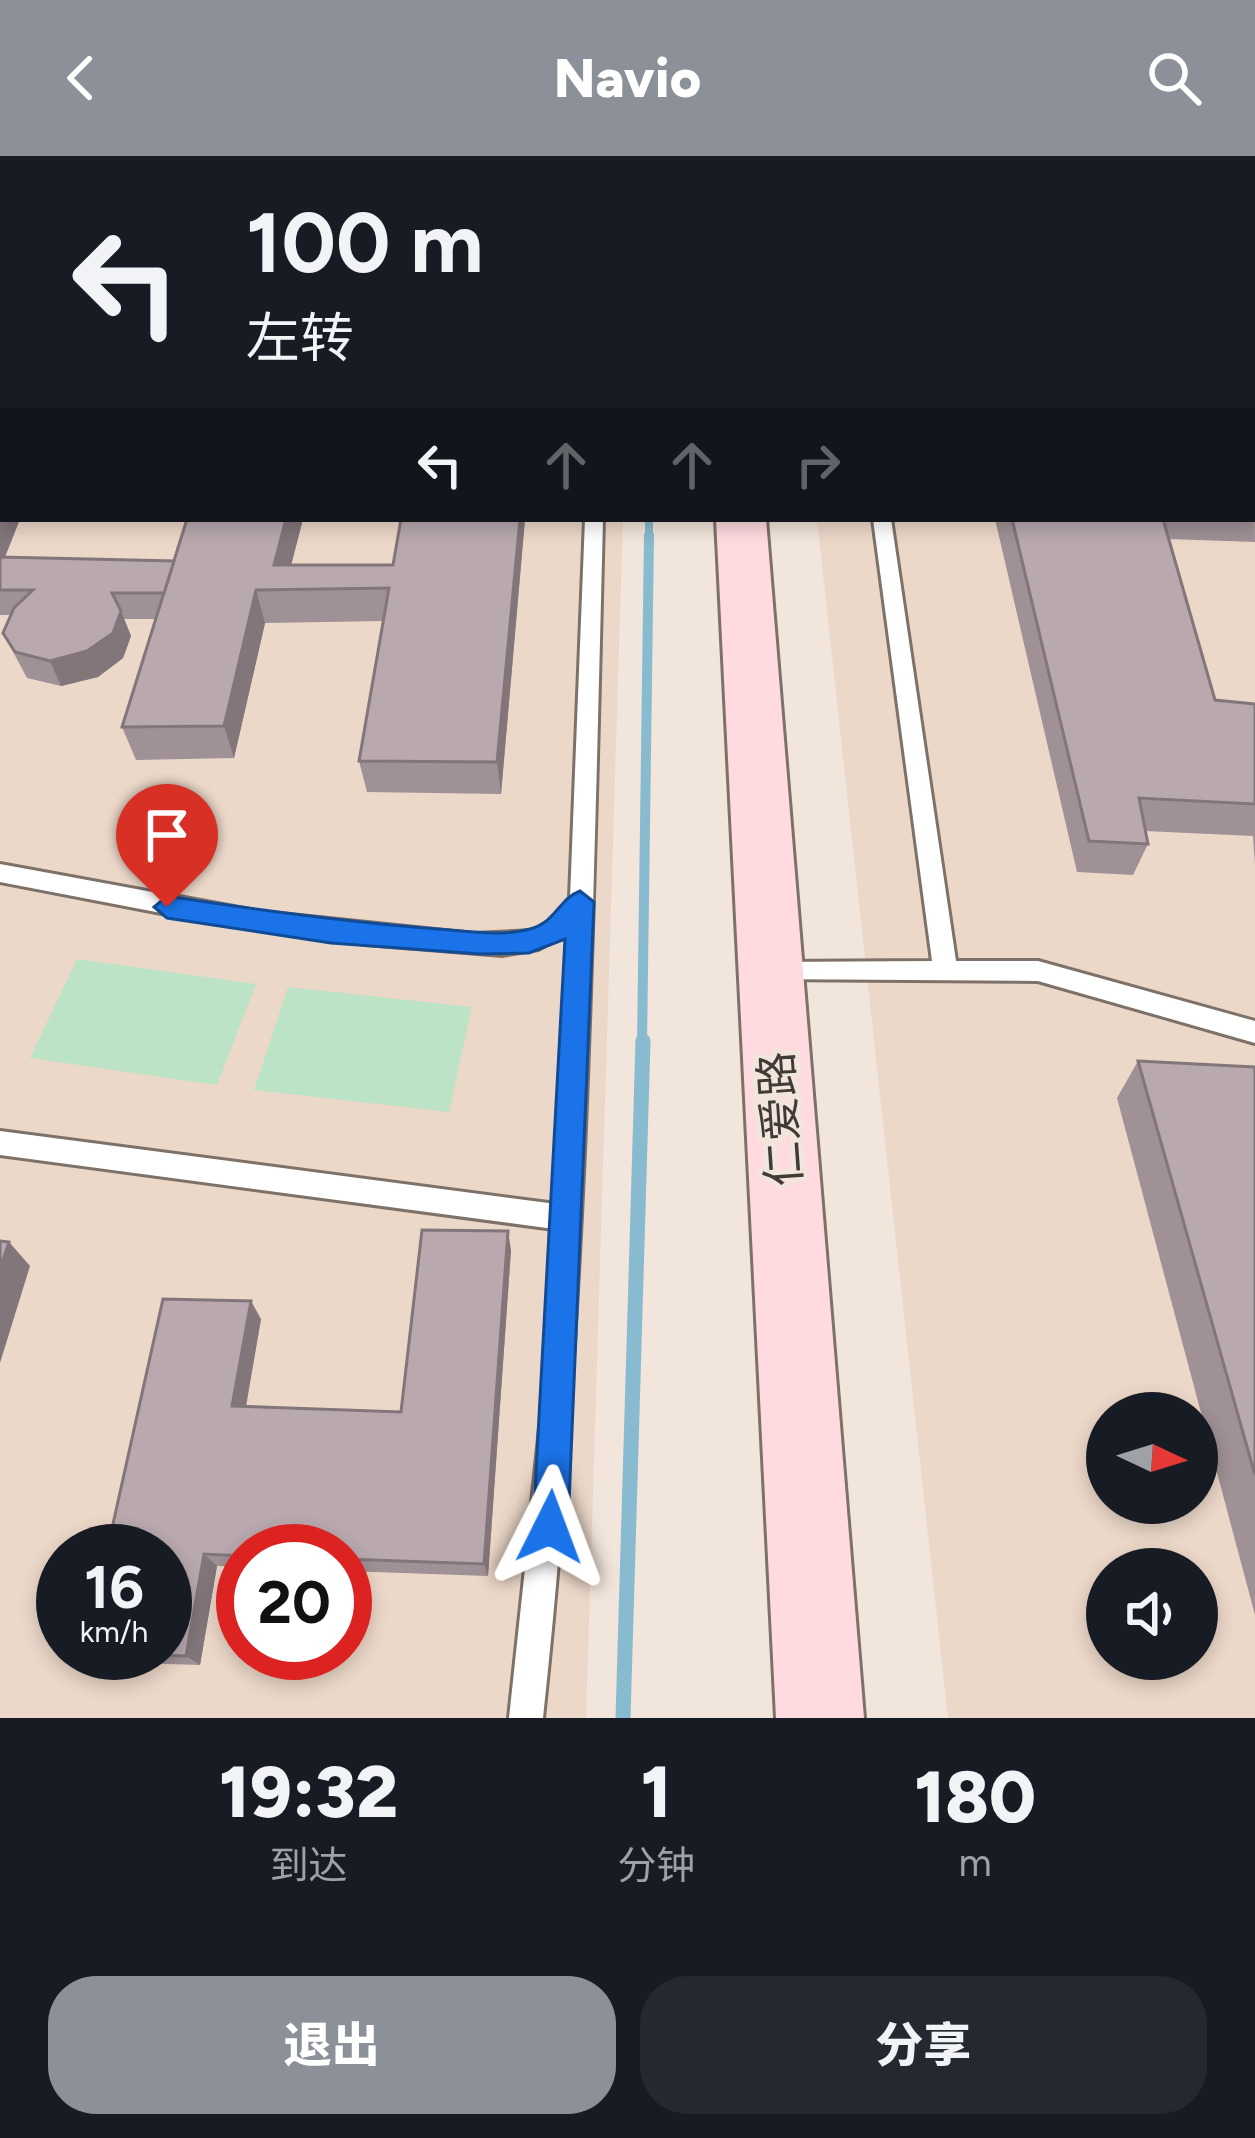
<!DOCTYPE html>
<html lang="zh">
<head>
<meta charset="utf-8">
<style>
	:root { --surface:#171b24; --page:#242831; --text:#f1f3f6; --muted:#9ea1a6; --accent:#8c9099 }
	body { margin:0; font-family:Figtree,"Noto Sans SC",sans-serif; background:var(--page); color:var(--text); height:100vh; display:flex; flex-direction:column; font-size:45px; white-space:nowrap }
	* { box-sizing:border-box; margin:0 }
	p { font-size:39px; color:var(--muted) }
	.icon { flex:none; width:66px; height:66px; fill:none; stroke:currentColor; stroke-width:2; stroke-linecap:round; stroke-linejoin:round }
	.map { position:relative; height:1562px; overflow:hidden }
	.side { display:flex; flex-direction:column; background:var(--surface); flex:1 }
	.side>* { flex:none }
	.hud { position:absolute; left:0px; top:0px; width:1257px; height:366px; box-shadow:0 6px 18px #0003; background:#171b24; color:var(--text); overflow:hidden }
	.needle { width:78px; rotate:94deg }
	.buttons { position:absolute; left:1086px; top:1236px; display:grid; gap:24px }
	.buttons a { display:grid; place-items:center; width:132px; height:132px; border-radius:50%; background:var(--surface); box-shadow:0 6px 18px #0003; font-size:60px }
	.speed { position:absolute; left:36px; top:1368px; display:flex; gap:24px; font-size:60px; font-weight:700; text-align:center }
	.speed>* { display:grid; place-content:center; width:156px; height:156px; border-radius:50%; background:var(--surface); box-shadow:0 6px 18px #0003; line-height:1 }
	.speed small { font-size:30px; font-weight:400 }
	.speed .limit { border:18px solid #d22; background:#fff; color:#111 }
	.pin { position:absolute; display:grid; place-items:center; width:102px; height:102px; color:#fff; margin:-123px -51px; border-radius:50% 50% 50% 0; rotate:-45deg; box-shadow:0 0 12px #0007 }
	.pin .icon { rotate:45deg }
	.me { position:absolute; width:132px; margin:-66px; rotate:3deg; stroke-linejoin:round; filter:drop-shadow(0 0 9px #0008) }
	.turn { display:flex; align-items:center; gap:42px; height:252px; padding:0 48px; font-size:54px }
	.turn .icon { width:156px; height:156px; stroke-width:2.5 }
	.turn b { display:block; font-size:84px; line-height:102px }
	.lanes { display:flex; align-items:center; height:114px; padding:0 48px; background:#0003; justify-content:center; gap:60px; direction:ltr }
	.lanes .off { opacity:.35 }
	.eta { display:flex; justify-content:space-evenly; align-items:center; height:204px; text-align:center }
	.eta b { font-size:72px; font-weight:800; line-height:84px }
	.primary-button { display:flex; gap:24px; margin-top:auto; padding:24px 48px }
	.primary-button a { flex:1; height:138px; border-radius:48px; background:var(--accent); color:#fff; font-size:48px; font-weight:800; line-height:138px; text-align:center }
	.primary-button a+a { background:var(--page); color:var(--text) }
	header { display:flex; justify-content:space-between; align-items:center; height:156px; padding:0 48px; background:var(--accent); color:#fff; font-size:54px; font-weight:800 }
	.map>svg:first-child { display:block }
	.built { fill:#ecd8c9; fill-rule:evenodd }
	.green { fill:#bce3c5 }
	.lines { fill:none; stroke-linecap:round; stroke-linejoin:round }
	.stream-far2 { stroke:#88bad0; stroke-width:8 }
	.stream-far1 { stroke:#88bad0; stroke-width:10 }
	.stream { stroke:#88bad0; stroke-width:15 }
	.lane-casing { stroke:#7d7168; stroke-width:6 }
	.secondary-casing { stroke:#7d7168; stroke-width:6 }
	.lane { fill:#fff; fill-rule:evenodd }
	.secondary { fill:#ffdbe0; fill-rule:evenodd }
	.wall { fill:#9f9196 }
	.shaded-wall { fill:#82767a }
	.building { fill:#b9a9ae; stroke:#82767a; stroke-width:3 }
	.route { fill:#1a73e8; stroke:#114b97; stroke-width:3 }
	.labels { text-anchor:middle; stroke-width:10; stroke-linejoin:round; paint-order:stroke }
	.street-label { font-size:45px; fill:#413b37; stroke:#f2e5db }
</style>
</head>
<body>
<header><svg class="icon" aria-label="back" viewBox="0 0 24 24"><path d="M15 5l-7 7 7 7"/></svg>Navio<svg class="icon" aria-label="search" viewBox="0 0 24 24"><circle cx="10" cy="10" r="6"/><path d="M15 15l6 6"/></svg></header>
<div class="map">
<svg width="1255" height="1562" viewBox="0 0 1255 1562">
	<rect width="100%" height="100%" fill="#f2e5db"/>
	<!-- built -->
	<g class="built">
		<path d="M0 0H636L3 3V363H623L586 1562H0ZM63 1395H165V1497H63ZM243 1395H345V1497H243Z"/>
		<path d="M773 0H1255V1562H948L817 363H1254V3ZM1107 1257H1197V1347H1107ZM1107 1413H1197V1503H1107Z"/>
	</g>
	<!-- green -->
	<g class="green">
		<path d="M77 803 256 828 217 929 30 902Z"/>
		<path d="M288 831 472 851 449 956 254 934Z"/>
	</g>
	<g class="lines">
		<!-- stream-far2 -->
		<path class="stream-far2" d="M649 382V363"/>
		<!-- stream-far1 -->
		<path class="stream-far1" d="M642 888 649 379"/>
		<!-- stream -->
		<path class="stream" d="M623 1562 643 885"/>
		<!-- lane casing -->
		<g class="lane-casing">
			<g id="lane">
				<rect x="605" y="0" width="14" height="3"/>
				<rect x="880" y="0" width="14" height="3"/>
				<path d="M1152 0H1166L1167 3H1153Z"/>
				<rect x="1254" y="136" width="1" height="10"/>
				<rect x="1254" y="198" width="1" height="10"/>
				<path d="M585 363H603C593 764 586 1163 543 1562H509L541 1263 554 1073 0 999V975L556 1048 569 776 538 793 502 799 366 788 208 766 0 726V708L261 756 474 778 532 775 550 765 570 742Z"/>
				<path d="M873 363H891L956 805H1038L1255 865V887L1038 825 763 823 760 816 763 809 772 806 932 805Z"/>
			</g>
		</g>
		<!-- secondary casing -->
		<g class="secondary-casing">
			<g id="secondary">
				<rect x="704" y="0" width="38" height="3"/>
				<path d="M716 363H766L864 1562H776Z"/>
			</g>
		</g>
		<!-- lane -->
		<use href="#lane" class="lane"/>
		<!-- secondary -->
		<use href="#secondary" class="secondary"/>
	</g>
	<!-- wall -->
	<g class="wall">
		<path d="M0 0H250L249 3H3V59L0 57Z"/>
		<path d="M969 0H1059L1058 3H1004Z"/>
		<path d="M1237 0H1255V8L1254 3H1237Z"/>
		<path d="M0 211 3 363H20L5 401 174 405 187 363H303L291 409H393L401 363H525L501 638 367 636 359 605 383 465 265 467 234 602 136 604 122 571 156 463H124L131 480 123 502 98 521 61 530 27 522 3 477 11 459H0Z"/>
		<path d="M1254 253 1255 386 1169 383 1215 544 1255 548V709L1253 680 1145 675 1148 688 1133 719 1077 716 995 363H1254Z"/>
		<path d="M1138 905 1255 911V1459L1117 942Z"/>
		<path d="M511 1094 488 1420 345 1415V1395H243V1411L217 1410 200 1509 101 1506 84 1497 261 1163 246 1251 401 1256Z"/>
	</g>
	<!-- shaded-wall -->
	<g class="shaded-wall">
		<path d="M223 0H250L249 3H220Z"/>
		<path d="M3 338V363H20L0 413V345Z"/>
		<path d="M286 363H303L285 433 274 409Z"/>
		<path d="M520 363H525L501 638 497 606Z"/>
		<path d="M256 434 265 467 234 602 224 570Z"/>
		<path d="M121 455 131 480 123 502 98 521 61 530 50 505Z"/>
		<path d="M508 1075 511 1094 488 1420 484 1408Z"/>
		<path d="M9 1086 30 1110 0 1207V1113Z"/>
		<path d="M251 1145 261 1163 243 1266 232 1250Z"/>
		<path d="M204 1398 217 1410 200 1509 186 1500Z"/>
	</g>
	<!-- building -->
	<g class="building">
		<path d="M0 0H223L220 3H3V33L0 31Z"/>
		<path d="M0 211H3V338L0 345Z"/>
		<rect x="1254" y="253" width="1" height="100"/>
		<path d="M187 363H286L274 409H393L401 363H520L497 606 359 605 389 432 256 434 224 570 122 571Z"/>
		<path d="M1012 363H1163L1215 544 1255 548V648L1139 642 1148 688 1089 685Z"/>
		<path d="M0 401 174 405 164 437H112L121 455 113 477 87 495 50 505 15 496 3 477 14 452 33 434H0Z"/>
		<path d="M1138 905 1255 911V1319Z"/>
		<path d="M422 1074 508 1075 484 1408 345 1403V1395H243V1400L204 1398 186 1500 84 1497H165V1395H107L163 1143 251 1145 232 1250 401 1256Z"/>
		<path d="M0 1085 9 1086 0 1113Z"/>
	</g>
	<!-- route -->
	<path class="route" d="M580 735 594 746 568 1371 563 1384 550 1389 538 1384 533 1371 565 783 529 797 481 798 331 787 167 762 154 751 167 740C257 754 346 766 437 773 466 775 502 781 530 773 555 767 559 743 580 735Z"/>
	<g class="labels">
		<!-- street labels -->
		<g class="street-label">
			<text transform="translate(780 963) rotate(-94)" y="16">仁爱路</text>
		</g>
	</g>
</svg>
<div class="buttons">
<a><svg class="needle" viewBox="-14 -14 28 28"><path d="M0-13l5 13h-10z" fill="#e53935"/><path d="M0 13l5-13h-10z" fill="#9ea1a6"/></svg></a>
<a><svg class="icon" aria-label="sound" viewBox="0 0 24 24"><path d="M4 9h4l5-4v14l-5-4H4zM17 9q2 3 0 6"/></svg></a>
</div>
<div class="speed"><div>16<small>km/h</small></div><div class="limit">20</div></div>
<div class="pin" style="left:167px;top:751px;background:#d93025"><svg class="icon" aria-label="arrive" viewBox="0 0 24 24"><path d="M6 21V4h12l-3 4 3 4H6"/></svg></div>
<svg class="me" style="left:550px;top:1371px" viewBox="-20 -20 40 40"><path d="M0-17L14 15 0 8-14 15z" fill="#1a73e8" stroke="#fff" stroke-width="4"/></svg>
<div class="hud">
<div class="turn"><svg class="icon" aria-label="left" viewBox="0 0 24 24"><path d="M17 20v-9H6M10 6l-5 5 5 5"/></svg><div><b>100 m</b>左转</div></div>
<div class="lanes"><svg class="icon" aria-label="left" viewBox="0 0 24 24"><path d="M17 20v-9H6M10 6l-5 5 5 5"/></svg><svg class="icon off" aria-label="ahead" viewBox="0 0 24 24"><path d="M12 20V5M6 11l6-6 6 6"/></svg><svg class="icon off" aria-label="ahead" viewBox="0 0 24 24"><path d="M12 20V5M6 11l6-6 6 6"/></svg><svg class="icon off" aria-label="right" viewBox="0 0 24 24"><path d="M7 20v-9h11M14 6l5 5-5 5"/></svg></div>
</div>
</div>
<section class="side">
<div class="eta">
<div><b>19:32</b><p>到达</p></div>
<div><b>1</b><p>分钟</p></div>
<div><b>180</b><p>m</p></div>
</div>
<div class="primary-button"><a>退出</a><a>分享</a></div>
</section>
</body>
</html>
